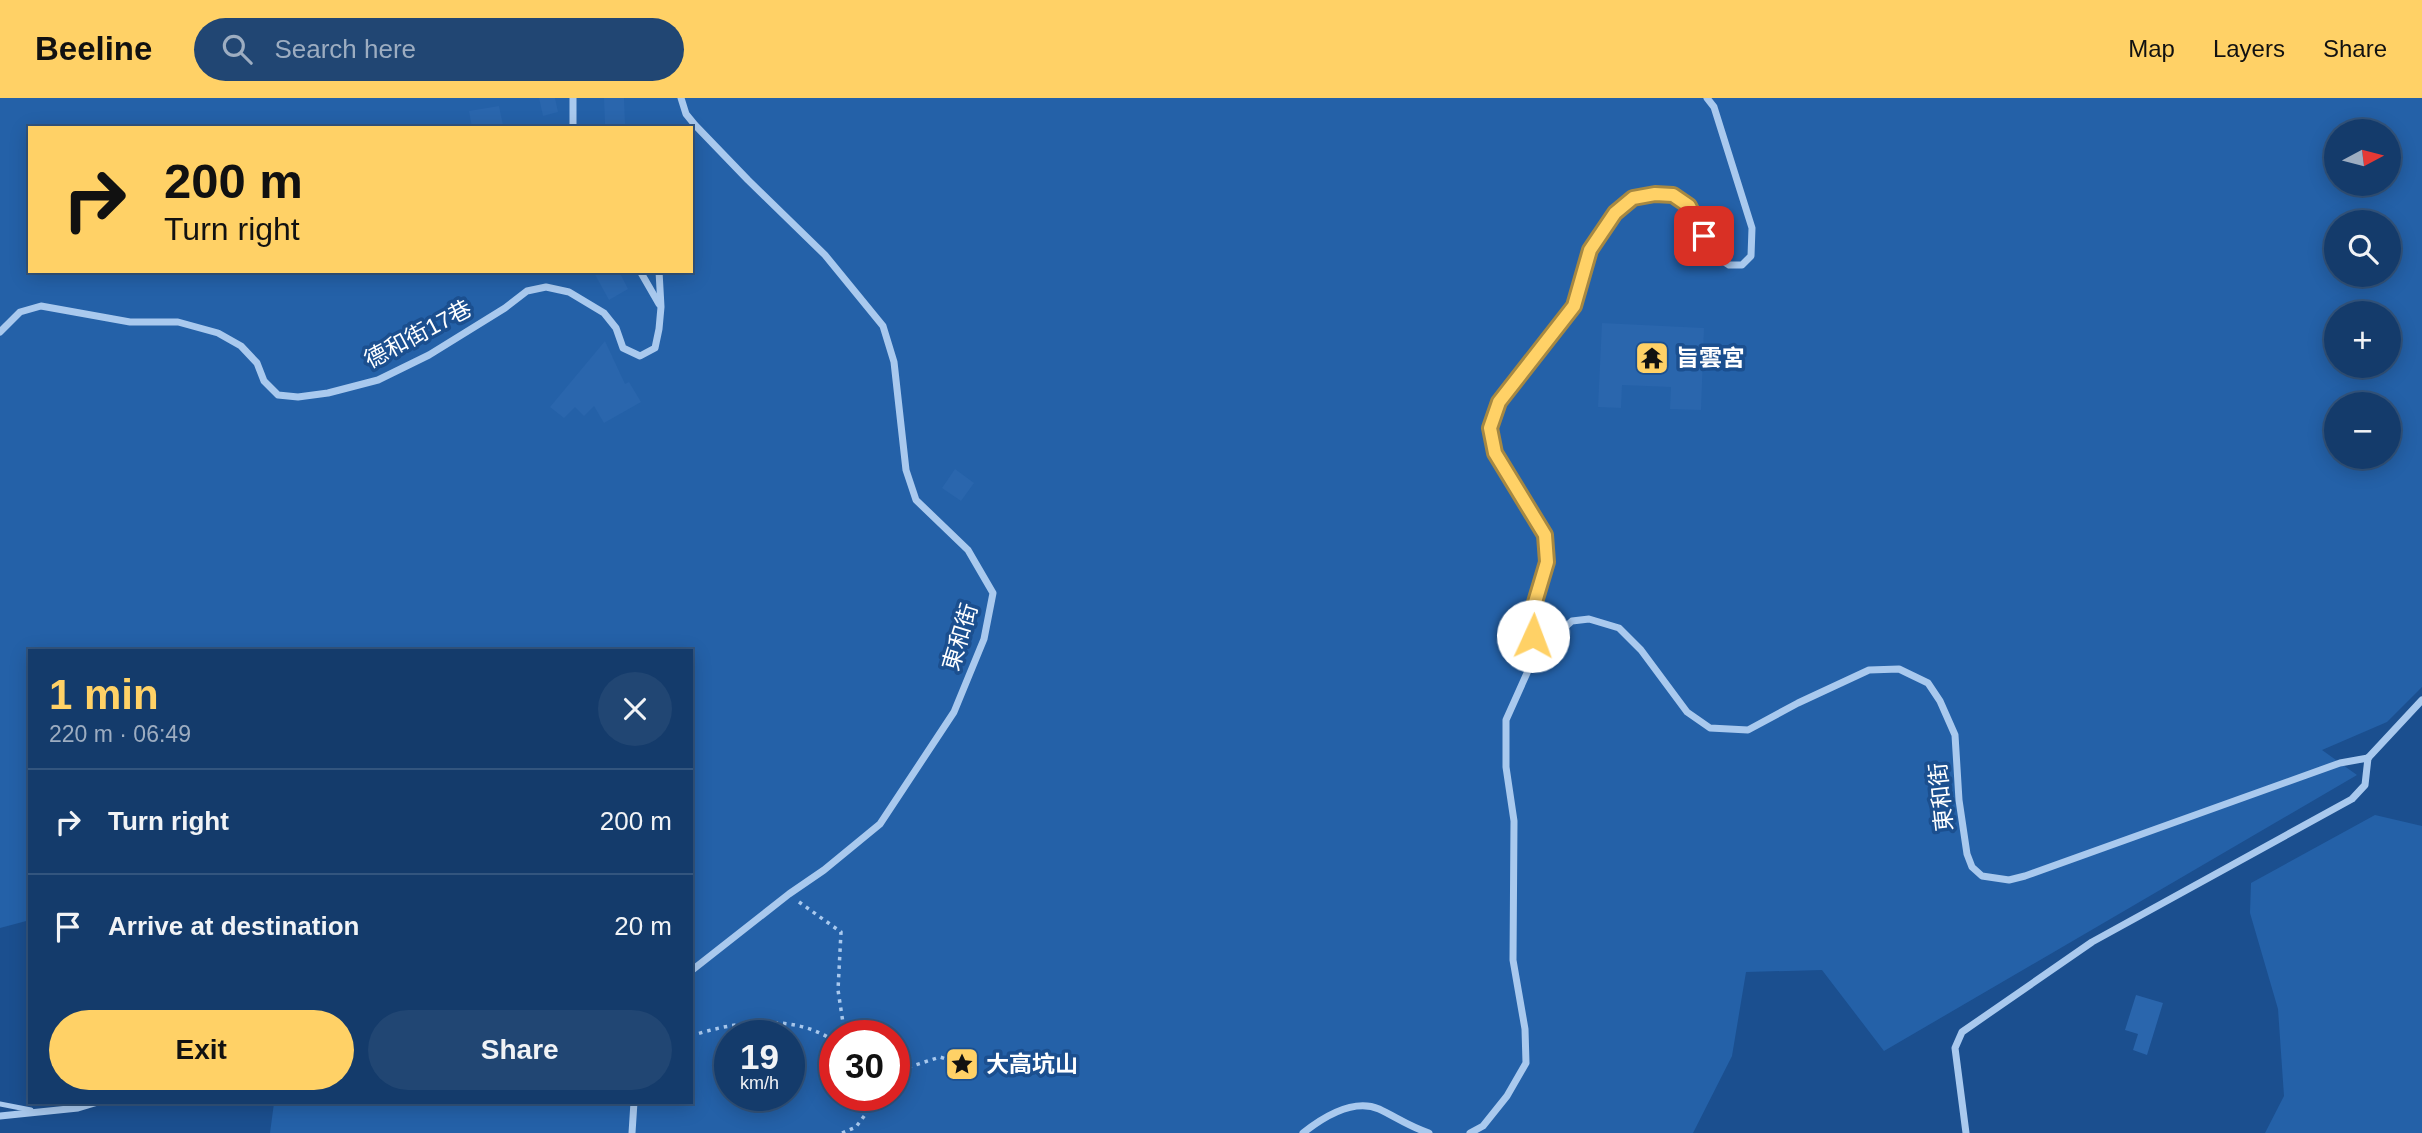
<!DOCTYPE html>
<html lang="en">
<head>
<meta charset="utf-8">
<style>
	:root { --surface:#143b6b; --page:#214673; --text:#f1f3f6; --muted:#9dadc1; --line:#33557e; --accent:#ffd166 }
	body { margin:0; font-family:Helvetica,"Noto Sans TC",sans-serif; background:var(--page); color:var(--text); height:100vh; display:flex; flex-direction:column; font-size:26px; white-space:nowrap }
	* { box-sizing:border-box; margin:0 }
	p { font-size:23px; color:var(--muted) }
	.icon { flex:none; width:38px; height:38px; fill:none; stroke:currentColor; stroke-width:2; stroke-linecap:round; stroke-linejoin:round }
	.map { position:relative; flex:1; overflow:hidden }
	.details { position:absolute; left:28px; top:551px; width:665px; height:455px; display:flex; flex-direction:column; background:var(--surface); border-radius:0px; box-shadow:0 4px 18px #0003,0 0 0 2px var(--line) }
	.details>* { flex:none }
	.banner { position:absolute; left:28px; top:28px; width:665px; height:147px; border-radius:0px; box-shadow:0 4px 18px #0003,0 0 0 2px var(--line); background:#ffd166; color:#111; overflow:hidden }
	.needle { width:46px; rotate:83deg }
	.tools { position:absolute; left:2324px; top:21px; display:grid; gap:14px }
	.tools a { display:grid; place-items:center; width:77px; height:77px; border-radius:50%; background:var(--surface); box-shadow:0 4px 18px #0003,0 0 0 2px var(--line); font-size:35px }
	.speed { position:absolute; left:714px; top:922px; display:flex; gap:14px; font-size:35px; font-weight:700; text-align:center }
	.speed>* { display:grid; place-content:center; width:91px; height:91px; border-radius:50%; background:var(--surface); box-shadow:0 4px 18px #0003,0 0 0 2px var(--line); line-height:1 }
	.speed small { font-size:18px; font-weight:400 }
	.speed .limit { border:10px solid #d22; background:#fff; color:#111 }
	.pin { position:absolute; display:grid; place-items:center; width:60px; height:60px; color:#fff; margin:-30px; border-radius:14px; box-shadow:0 4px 10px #0006 }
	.me { position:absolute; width:77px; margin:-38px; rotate:2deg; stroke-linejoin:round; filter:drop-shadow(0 0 5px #0008) }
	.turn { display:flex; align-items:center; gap:24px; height:147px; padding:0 21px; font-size:32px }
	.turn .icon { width:91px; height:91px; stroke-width:2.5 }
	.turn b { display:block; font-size:49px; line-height:60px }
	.round { display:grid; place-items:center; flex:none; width:74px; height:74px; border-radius:37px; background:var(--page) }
	.headline { display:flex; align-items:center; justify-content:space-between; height:119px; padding:0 21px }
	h1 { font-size:42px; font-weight:600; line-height:52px; color:var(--accent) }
	.primary-button { display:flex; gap:14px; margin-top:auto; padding:14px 21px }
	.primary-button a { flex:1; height:80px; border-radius:42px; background:var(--accent); color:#111; font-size:28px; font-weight:600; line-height:80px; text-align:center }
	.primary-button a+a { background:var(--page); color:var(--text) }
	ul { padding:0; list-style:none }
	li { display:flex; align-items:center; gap:21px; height:105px; padding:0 21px; border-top:2px solid var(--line) }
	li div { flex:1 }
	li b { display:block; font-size:26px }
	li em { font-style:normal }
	header { display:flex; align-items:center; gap:42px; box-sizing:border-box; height:98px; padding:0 35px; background:var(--accent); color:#111 }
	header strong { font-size:33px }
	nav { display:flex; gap:38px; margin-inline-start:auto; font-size:24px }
	.search { width:490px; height:63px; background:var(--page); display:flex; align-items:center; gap:18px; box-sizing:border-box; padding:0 24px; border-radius:38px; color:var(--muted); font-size:26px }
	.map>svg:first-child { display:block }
	.green { fill:#2461a8; fill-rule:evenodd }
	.building { fill:#2a66ad }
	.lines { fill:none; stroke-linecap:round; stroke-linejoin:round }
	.path { stroke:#a9c9ee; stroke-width:3.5; stroke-dasharray:3.5 5; stroke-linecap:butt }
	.lane { stroke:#a9c9ee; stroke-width:5 }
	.street { stroke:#a9c9ee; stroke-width:7 }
	.route-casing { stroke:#a68842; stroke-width:18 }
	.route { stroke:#ffd166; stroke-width:12 }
	.labels { text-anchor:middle; stroke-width:7; stroke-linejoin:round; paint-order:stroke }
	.street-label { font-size:23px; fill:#fff; stroke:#1b4f8f }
	.poi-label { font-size:23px; font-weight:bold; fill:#fff; stroke:#1b4f8f; text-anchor:start }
</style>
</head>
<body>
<header>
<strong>Beeline</strong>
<div class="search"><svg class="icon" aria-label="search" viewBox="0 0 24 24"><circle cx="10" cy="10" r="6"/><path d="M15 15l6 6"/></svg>Search here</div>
<nav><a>Map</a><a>Layers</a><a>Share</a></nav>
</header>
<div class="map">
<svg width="2422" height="1035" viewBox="0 0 2422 1035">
	<rect width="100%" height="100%" fill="#1b4f8f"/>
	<!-- green -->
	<g class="green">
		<path d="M0 0H2422V589L2387 624 2322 652 2357 677 1884 953 1822 872 1746 874 1732 958 1693 1035H270L274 1005 691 1004V553H30V822L0 830ZM30 30H691V173H30ZM2336 33H2389V86H2336ZM2336 124H2389V177H2336ZM2336 215H2389V268H2336ZM2336 306H2389V359H2336ZM730 938H789V998H730ZM835 938H894V998H835Z"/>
		<path d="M2375 717 2422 728V1035H2265L2284 998 2278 911 2250 815 2251 785Z"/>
	</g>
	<!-- building -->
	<g class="building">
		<path d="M539 0H555L558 14 543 18Z"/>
		<path d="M604 0H624L625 26H605Z"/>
		<path d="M499 8 503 27 472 30 469 13Z"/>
		<path d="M593 173H619L628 191 609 202Z"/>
		<path d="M1602 225 1704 230 1701 312 1670 311 1671 289 1622 287 1621 310 1598 309Z"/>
		<path d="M605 243 625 286 629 284 641 304 604 325 594 308 584 318 575 309 564 320 550 309Z"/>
		<path d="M955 371 974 385 961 403 942 390Z"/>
		<path d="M2136 897 2163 905 2147 957 2133 952 2138 936 2125 932Z"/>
	</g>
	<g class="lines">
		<!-- path -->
		<g class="path">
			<path d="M799 804 841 834 838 892 845 938"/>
			<path d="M691 938C735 923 796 915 835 944"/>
			<path d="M894 977 897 973 940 959 962 966"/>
			<path d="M842 1035 856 1029 879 998"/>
		</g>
		<!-- lane -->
		<path class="lane" d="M0 1006 31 1012"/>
		<!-- street -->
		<g class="street">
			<path d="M573 0V30"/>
			<path d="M681 0 686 16 695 27 748 82 825 157 883 228 894 264 906 372 916 402 968 452 993 495 984 541 954 614 880 726 824 772 789 796 691 873"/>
			<path d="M640 173 659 206"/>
			<path d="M0 234 20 214 41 208 130 224H178L218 235 241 248 257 265 264 283 278 297 298 299 328 295 378 282 429 257 505 210 527 193 546 189 569 194 604 215 616 230 623 250 640 258 655 250 659 231 661 209 659 173"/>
			<path d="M1536 555 1530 521 1547 464 1545 437 1495 355 1490 330 1499 304 1574 208 1590 152 1615 115 1633 100 1655 96 1673 97 1689 109 1717 159 1729 167H1742L1751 158 1752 130 1714 9 1707 0"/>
			<path d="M2368 660 2422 602"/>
			<path d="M0 1018 78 1010 98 1004"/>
			<path d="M632 1035 634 1004"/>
			<path d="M1303 1035C1322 1020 1353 1000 1379 1011 1396 1019 1410 1029 1429 1035"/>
			<path d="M1470 1035 1483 1028 1507 998 1526 965 1525 931 1513 862 1514 723 1506 669V622L1536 555 1572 523 1589 521 1619 530 1641 552 1687 614 1710 630 1748 632 1798 605 1869 572 1899 571 1928 585 1940 603 1955 637 1959 702 1967 756 1972 769 1982 778 2009 782 2025 778 2340 665 2368 660"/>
			<path d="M1966 1035 1955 950 1962 934 2092 844 2352 701 2365 687 2368 660"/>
		</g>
	</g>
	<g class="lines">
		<!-- route casing -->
		<g class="route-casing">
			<path id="route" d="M1533 538 1530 521 1547 464 1545 437 1495 355 1490 330 1499 304 1574 208 1590 152 1615 115 1633 100 1655 96 1673 97 1689 108 1704 138"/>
		</g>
		<!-- route -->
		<use href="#route" class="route"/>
	</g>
	<!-- icons -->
	<defs>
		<g id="temple-square" transform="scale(1.75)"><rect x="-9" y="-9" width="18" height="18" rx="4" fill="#ffd166" stroke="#1b4f8f"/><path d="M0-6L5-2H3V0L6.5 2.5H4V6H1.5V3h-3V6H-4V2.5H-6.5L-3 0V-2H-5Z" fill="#111"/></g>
		<g id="sight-square" transform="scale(1.75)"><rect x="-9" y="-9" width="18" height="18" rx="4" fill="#ffd166" stroke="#1b4f8f"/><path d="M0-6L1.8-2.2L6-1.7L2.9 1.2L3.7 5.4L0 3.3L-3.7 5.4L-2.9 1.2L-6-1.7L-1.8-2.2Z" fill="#111"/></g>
	</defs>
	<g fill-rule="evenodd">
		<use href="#temple-square" x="1652" y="260"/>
		<use href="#sight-square" x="962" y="966"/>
	</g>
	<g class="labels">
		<!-- street labels -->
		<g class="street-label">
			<text transform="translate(418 236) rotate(-28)" y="8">德和街17巷</text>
			<text transform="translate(960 539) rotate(-73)" y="8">東和街</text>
			<text transform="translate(1941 699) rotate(-96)" y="8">東和街</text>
		</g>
		<!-- poi labels -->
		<g class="poi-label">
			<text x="1676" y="268">旨雲宮</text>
			<text x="986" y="974">大高坑山</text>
		</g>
	</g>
</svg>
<div class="tools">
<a><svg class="needle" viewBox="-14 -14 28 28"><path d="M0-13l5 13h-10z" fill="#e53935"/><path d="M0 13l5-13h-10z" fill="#9dadc1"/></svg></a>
<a><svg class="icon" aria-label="search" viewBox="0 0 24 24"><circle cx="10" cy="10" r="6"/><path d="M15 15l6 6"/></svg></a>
<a>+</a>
<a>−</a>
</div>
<div class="speed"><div>19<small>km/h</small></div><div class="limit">30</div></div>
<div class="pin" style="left:1704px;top:138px;background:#d93025"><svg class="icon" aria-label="arrive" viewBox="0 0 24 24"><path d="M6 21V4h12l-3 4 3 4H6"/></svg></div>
<svg class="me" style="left:1533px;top:538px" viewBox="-20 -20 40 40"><circle r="19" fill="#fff"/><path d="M0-13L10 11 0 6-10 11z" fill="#ffd166"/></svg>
<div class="banner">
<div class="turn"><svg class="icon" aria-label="right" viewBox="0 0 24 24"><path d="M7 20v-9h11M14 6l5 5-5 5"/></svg><div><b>200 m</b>Turn right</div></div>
</div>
<section class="details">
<div class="headline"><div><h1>1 min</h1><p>220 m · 06:49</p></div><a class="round"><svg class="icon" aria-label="close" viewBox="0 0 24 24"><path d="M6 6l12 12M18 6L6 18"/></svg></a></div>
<ul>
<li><svg class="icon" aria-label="right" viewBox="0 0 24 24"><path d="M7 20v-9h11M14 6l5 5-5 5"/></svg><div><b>Turn right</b></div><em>200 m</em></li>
<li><svg class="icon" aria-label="arrive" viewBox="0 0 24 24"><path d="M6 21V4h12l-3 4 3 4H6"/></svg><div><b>Arrive at destination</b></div><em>20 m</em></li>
</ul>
<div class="primary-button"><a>Exit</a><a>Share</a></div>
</section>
</div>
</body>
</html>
